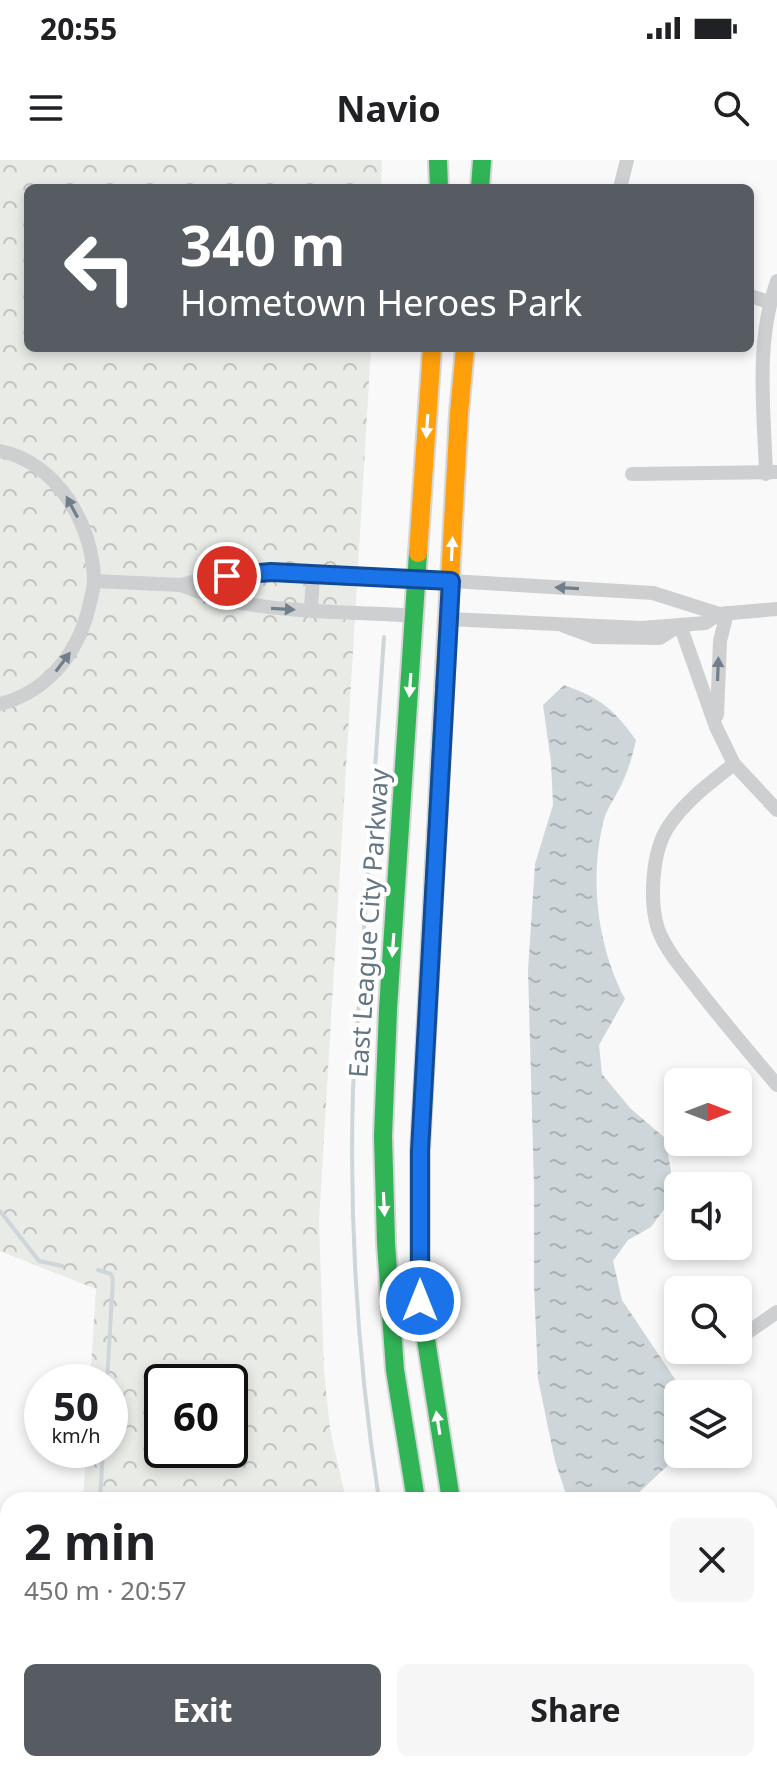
<!DOCTYPE html>
<html lang="en">
<head>
<meta charset="utf-8">
<style>
	:root { --surface:#fff; --page:#f6f6f6; --text:#202124; --muted:#757577; --accent:#565c61 }
	body { margin:0; font-family:"Noto Sans",sans-serif; background:var(--page); color:var(--text); height:100vh; display:flex; flex-direction:column; font-size:30px; white-space:nowrap }
	* { box-sizing:border-box; margin:0 }
	p { font-size:26px; color:var(--muted) }
	.icon { flex:none; width:44px; height:44px; fill:none; stroke:currentColor; stroke-width:2; stroke-linecap:round; stroke-linejoin:round }
	.map { position:relative; flex:1; overflow:hidden }
	.details { position:absolute; left:0px; top:1332px; width:778px; height:280px; display:flex; flex-direction:column; background:var(--surface); border-radius:24px 24px 0 0; box-shadow:0 4px 12px #0003 }
	.details>* { flex:none }
	.top-card { position:absolute; left:24px; top:24px; width:730px; height:168px; border-radius:12px; box-shadow:0 4px 12px #0003; background:#565c61; color:#fff; overflow:hidden }
	.needle { width:52px; rotate:90deg }
	.controls { position:absolute; left:664px; top:908px; display:grid; gap:16px }
	.controls a { display:grid; place-items:center; width:88px; height:88px; border-radius:12px; background:var(--surface); box-shadow:0 4px 12px #0003; font-size:40px }
	.speed { position:absolute; left:24px; top:1204px; display:flex; gap:16px; font-size:40px; font-weight:700; text-align:center }
	.speed>* { display:grid; place-content:center; width:104px; height:104px; border-radius:50%; background:var(--surface); box-shadow:0 4px 12px #0003; line-height:1 }
	.speed small { font-size:20px; font-weight:400 }
	.speed .limit { border:4px solid #111; border-radius:12px; background:#fff; color:#111 }
	.pin { position:absolute; display:grid; place-items:center; width:68px; height:68px; color:#fff; margin:-34px; border:4px solid #fff; border-radius:50%; box-shadow:0 2px 8px #0007 }
	.me { position:absolute; width:88px; margin:-44px; rotate:0deg; stroke-linejoin:round; filter:drop-shadow(0 0 6px #0008) }
	.turn { display:flex; align-items:center; gap:28px; height:168px; padding:0 24px; font-size:36px }
	.turn .icon { width:104px; height:104px; stroke-width:2.5 }
	.turn b { display:block; font-size:56px; line-height:68px }
	.round { display:grid; place-items:center; flex:none; width:84px; height:84px; border-radius:12px; background:var(--page) }
	.head { display:flex; align-items:center; justify-content:space-between; height:136px; padding:0 24px }
	h1 { font-size:48px; font-weight:700; line-height:60px }
	.action { display:flex; gap:16px; margin-top:auto; padding:16px 24px }
	.action a { flex:1; height:92px; border-radius:12px; background:var(--accent); color:#fff; font-size:32px; font-weight:700; line-height:92px; text-align:center }
	.action a+a { background:var(--page); color:var(--text) }
	.status { display:flex; justify-content:space-between; align-items:center; height:56px; padding:0 40px; background:var(--surface); direction:ltr }
	.status svg { height:22px; fill:currentColor }
	header { display:flex; justify-content:space-between; align-items:center; height:104px; padding:0 24px; background:var(--surface); font-size:36px; font-weight:700 }
	.map>svg:first-child { display:block }
	.forest { fill:url(#forest-crowns); fill-rule:evenodd }
	.water { fill:url(#water-ripples) }
	.lines { fill:none; stroke-linecap:round; stroke-linejoin:round }
	.stream { stroke:#ced6d9; stroke-width:4 }
	.fast-casing { stroke:#d5d6d7; stroke-width:22 }
	.slow-casing { stroke:#d5d6d7; stroke-width:22 }
	.street { stroke:#cecfd0; stroke-width:14 }
	.fast { stroke:#30b455; stroke-width:18 }
	.slow { stroke:#ff9f0a; stroke-width:18 }
	.oneway { fill:#fff }
	.oneway2 { fill:#707f8b }
	.route-casing { stroke:#114b97; stroke-width:20 }
	.route { stroke:#1a73e8; stroke-width:14 }
	.labels { text-anchor:middle; stroke-width:8; stroke-linejoin:round; paint-order:stroke }
	.street-label { font-size:26px; fill:#657683; stroke:#fff }
</style>
</head>
<body>
<div class="status"><b>20:55</b><svg viewBox="0 0 49 12"><path d="M0 12V9h3v3zM5 12V6h3v6zM10 12V3h3v9zM15 12V0h3v12zM26 1h20v11H26zM47 4h2v5h-2z"/></svg></div>
<header><svg class="icon" aria-label="menu" viewBox="0 0 24 24"><path d="M4 6h16M4 12h16M4 18h16"/></svg>Navio<svg class="icon" aria-label="search" viewBox="0 0 24 24"><circle cx="10" cy="10" r="6"/><path d="M15 15l6 6"/></svg></header>
<div class="map">
<svg width="777" height="1612" viewBox="0 0 777 1612">
	<defs>
		<pattern id="forest-crowns" width="20" height="18" patternUnits="userSpaceOnUse" patternTransform="scale(2)"><rect width="20" height="18" fill="#e8ebe6"/><path d="M2 6a3 3 0 1 1 6 0M12 15a3 3 0 1 1 6 0" fill="none" stroke="#c0c3c0"/></pattern>
		<pattern id="water-ripples" width="26" height="14" patternUnits="userSpaceOnUse" patternTransform="scale(2)"><rect width="26" height="14" fill="#ced6d9"/><path d="M2 4q2-2 4 0t4 0M15 11q2-2 4 0t4 0" fill="none" stroke="#abb2b5"/></pattern>
	</defs>
	<rect width="100%" height="100%" fill="#f9f9f9"/>
	<!-- forest -->
	<g class="forest">
		<path d="M0 0H382L381 28H28V188H371L319 1062 324 1211 330 1269 346 1340H83L86 1290H110V1222H90L96 1129 0 1091ZM162 1222H230V1290H162Z"/>
		<path d="M332 1604H420L423 1612H348Z"/>
	</g>
	<!-- water -->
	<g class="water">
		<path d="M564 525C600 538 613 548 636 580 633 594 629 608 623 621 618 634 608 646 604 659 589 718 597 786 625 839L599 885 602 914 630 948 665 978 671 1011 665 1048 651 1067 628 1080 613 1101 622 1140 685 1234H678L680 1294 631 1340H568L555 1301 538 1219 534 1125V1025L528 810 535 704 553 645 551 602 543 545Z"/>
		<path d="M239 1604H346L338 1612H238Z"/>
	</g>
	<g class="lines">
		<!-- stream -->
		<g class="stream">
			<path d="M0 1051 39 1101 62 1106"/>
			<path d="M98 1110 111 1114 113 1119 107 1222"/>
			<path d="M100 1340 103 1290"/>
			<path d="M379 1340C358 1203 349 1067 353 929L384 477"/>
			<path d="M770 1372 777 1366"/>
			<path d="M445 1604 448 1612"/>
		</g>
		<!-- fast casing -->
		<g class="fast-casing">
			<g id="fast">
				<path d="M438 0 439 28"/>
				<path d="M480 28 482 0"/>
				<path d="M445 512 420 991V1141L451 1340"/>
				<path d="M416 1340 395 1210 386 1083 383 976 388 849 418 393"/>
				<path d="M483 1604 486 1612"/>
			</g>
		</g>
		<!-- slow casing -->
		<g class="slow-casing">
			<g id="slow">
				<path d="M418 393 432 188"/>
				<path d="M445 512 459 253 465 188"/>
				<path d="M519 1604 521 1612"/>
			</g>
		</g>
		<!-- street -->
		<g class="street">
			<path d="M620 28 627 0"/>
			<path d="M750 136 769 142"/>
			<path d="M0 291C57 302 93 365 94 420 94 430 90 441 88 451 76 496 46 532 0 544"/>
			<path d="M632 314 777 312"/>
			<path d="M766 314C764 250 755 182 777 121"/>
			<path d="M94 421 181 425 208 418 271 412 416 420"/>
			<path d="M451 421 653 433 719 454"/>
			<path d="M181 425C255 456 336 450 415 456"/>
			<path d="M311 450 313 414"/>
			<path d="M448 459 642 468 705 463 719 454 777 449"/>
			<path d="M564 466 594 477 660 478 680 465 716 567 734 604 777 650"/>
			<path d="M717 555 720 481 727 453"/>
			<path d="M734 604C710 623 685 641 668 667 652 692 649 741 658 769 665 788 679 805 691 820 719 857 748 891 777 925"/>
			<path d="M738 1179 777 1152"/>
		</g>
		<!-- fast -->
		<use href="#fast" class="fast"/>
		<!-- slow -->
		<use href="#slow" class="slow"/>
	</g>
	<!-- one-way arrows -->
	<defs><path id="oneway-solid" d="M-6-.8H1V-3.2L6.5 0L1 3.2V.8H-6Z" transform="scale(2)"/></defs>
	<g class="oneway">
		<use href="#oneway-solid" transform="translate(427 266) rotate(94)"/>
		<use href="#oneway-solid" transform="translate(452 389) rotate(-87)"/>
		<use href="#oneway-solid" transform="translate(410 525) rotate(94)"/>
		<use href="#oneway-solid" transform="translate(393 785) rotate(94)"/>
		<use href="#oneway-solid" transform="translate(384 1044) rotate(87)"/>
		<use href="#oneway-solid" transform="translate(438 1263) rotate(-99)"/>
	</g>
	<g class="oneway2">
		<use href="#oneway-solid" transform="translate(72 347) rotate(-118)"/>
		<use href="#oneway-solid" transform="translate(567 428) rotate(-177)"/>
		<use href="#oneway-solid" transform="translate(283 449) rotate(3)"/>
		<use href="#oneway-solid" transform="translate(63 502) rotate(-53)"/>
		<use href="#oneway-solid" transform="translate(718 509) rotate(-88)"/>
	</g>
	<g class="lines">
		<!-- route casing -->
		<g class="route-casing">
			<path id="route" d="M227 416 271 412 451 421 420 991V1141"/>
		</g>
		<!-- route -->
		<use href="#route" class="route"/>
	</g>
	<g class="labels">
		<!-- street labels -->
		<g class="street-label">
			<text transform="translate(369 763) rotate(-86)" y="9">East League City Parkway</text>
		</g>
	</g>
</svg>
<div class="controls">
<a><svg class="needle" viewBox="-14 -14 28 28"><path d="M0-13l5 13h-10z" fill="#e53935"/><path d="M0 13l5-13h-10z" fill="#757577"/></svg></a>
<a><svg class="icon" aria-label="sound" viewBox="0 0 24 24"><path d="M4 9h4l5-4v14l-5-4H4zM17 9q2 3 0 6"/></svg></a>
<a><svg class="icon" aria-label="search" viewBox="0 0 24 24"><circle cx="10" cy="10" r="6"/><path d="M15 15l6 6"/></svg></a>
<a><svg class="icon" aria-label="layers" viewBox="0 0 24 24"><path d="M12 4l9 5-9 5-9-5zM3 14l9 5 9-5"/></svg></a>
</div>
<div class="speed"><div>50<small>km/h</small></div><div class="limit">60</div></div>
<div class="pin" style="left:227px;top:416px;background:#d93025"><svg class="icon" aria-label="arrive" viewBox="0 0 24 24"><path d="M6 21V4h12l-3 4 3 4H6"/></svg></div>
<svg class="me" style="left:420px;top:1141px" viewBox="-20 -20 40 40"><circle r="17" fill="#1a73e8" stroke="#fff" stroke-width="3"/><path d="M0-11L8 9 0 5-8 9z" fill="#fff"/></svg>
<div class="top-card">
<div class="turn"><svg class="icon" aria-label="left" viewBox="0 0 24 24"><path d="M17 20v-9H6M10 6l-5 5 5 5"/></svg><div><b>340 m</b>Hometown Heroes Park</div></div>
</div>
<section class="details">
<div class="head"><div><h1>2 min</h1><p>450 m · 20:57</p></div><a class="round"><svg class="icon" aria-label="close" viewBox="0 0 24 24"><path d="M6 6l12 12M18 6L6 18"/></svg></a></div>
<div class="action"><a>Exit</a><a>Share</a></div>
</section>
</div>
</body>
</html>
